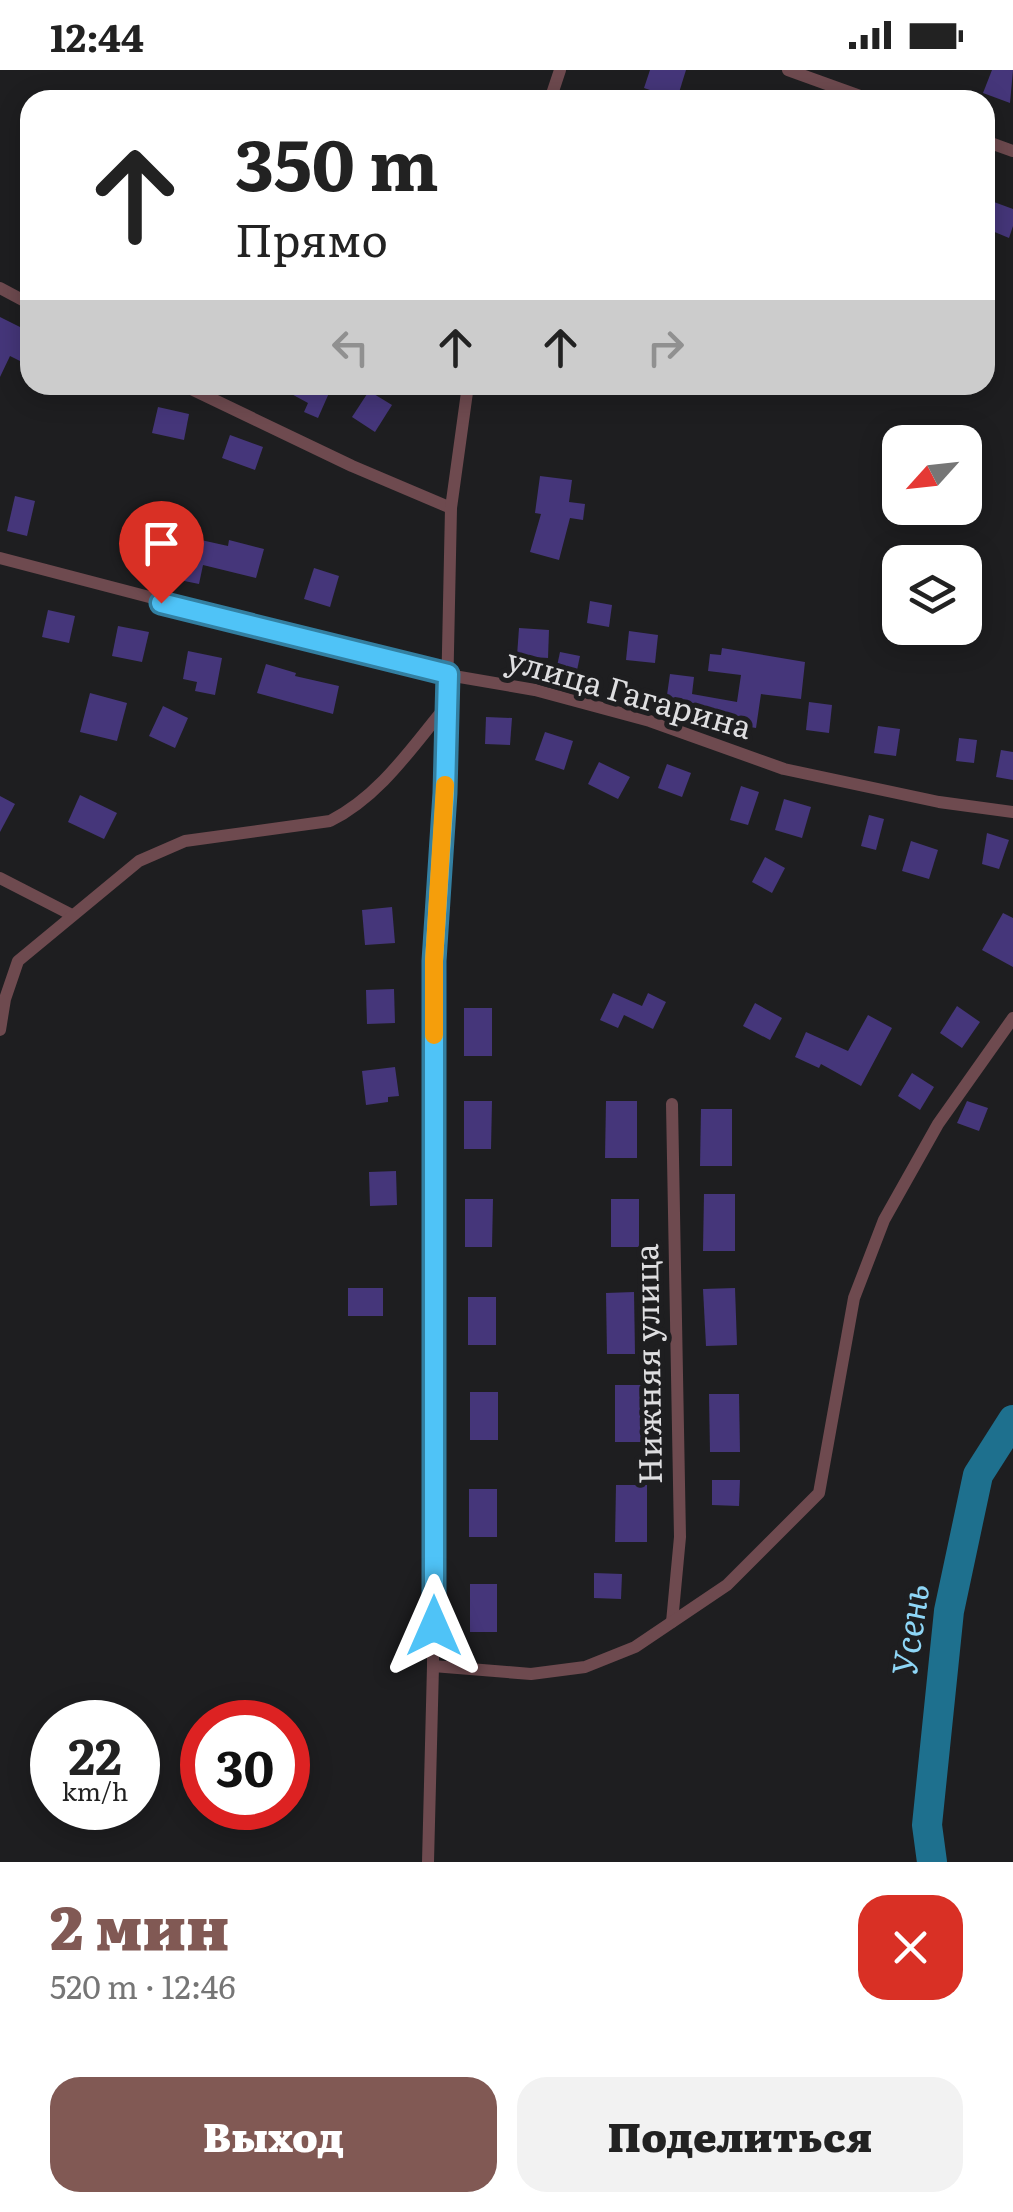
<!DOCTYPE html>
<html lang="ru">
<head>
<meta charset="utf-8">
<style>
	:root { --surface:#fff; --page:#f2f2f2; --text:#222; --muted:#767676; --accent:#815954 }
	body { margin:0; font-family:Literata,serif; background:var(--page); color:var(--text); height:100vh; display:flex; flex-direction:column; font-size:38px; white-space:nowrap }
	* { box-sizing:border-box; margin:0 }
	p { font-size:32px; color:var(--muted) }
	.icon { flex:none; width:55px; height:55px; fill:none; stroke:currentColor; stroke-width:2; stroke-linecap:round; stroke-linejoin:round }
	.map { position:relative; height:1792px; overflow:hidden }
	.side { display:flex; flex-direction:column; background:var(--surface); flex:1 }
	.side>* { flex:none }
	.banner { position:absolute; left:20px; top:20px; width:975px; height:305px; border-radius:30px; box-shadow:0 5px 25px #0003; background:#fff; color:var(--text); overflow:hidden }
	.needle { width:65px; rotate:243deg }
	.fabs { position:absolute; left:882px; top:355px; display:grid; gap:20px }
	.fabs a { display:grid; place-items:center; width:100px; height:100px; border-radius:20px; background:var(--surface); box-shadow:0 5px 25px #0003; font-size:50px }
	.speed { position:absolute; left:30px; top:1630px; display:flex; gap:20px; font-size:50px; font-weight:700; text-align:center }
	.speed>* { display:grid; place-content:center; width:130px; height:130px; border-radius:50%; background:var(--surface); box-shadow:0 5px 25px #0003; line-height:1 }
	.speed small { font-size:25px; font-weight:400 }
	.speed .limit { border:15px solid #d22; background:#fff; color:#111 }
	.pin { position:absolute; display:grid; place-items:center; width:85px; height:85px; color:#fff; margin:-102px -42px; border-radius:50% 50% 50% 0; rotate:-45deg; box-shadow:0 0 10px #0007 }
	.pin .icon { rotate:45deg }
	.me { position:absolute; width:110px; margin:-55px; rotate:0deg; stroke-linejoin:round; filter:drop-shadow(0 0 8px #0008) }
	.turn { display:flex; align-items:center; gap:35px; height:210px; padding:0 50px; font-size:45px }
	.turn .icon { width:130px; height:130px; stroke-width:2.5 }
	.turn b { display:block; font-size:70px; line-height:85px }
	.lanes { display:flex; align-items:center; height:95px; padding:0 50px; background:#0003; justify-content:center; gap:50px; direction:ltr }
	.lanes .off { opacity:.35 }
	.round { display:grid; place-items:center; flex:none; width:105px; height:105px; border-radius:30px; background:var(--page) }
	.headline { display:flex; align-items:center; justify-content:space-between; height:170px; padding:0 50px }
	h1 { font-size:60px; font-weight:800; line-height:75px; color:var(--accent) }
	.cta { display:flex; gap:20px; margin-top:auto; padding:20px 50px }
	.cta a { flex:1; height:115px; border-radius:30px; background:var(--accent); color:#fff; font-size:40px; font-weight:800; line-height:115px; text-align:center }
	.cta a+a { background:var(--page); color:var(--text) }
	.status { display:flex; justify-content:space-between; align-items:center; height:70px; padding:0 50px; background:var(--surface); direction:ltr }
	.status svg { height:28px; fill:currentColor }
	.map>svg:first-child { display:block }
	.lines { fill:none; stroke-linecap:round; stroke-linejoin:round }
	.river { stroke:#1e708e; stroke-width:30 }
	.building { fill:#45367a }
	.minor { stroke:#6e4a4f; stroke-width:12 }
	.route-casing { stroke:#337fa1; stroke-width:25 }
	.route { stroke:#4fc3f7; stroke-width:18 }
	.slow { stroke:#f59e0b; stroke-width:18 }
	.labels { text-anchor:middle; stroke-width:10; stroke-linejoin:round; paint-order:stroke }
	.street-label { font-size:32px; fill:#dedee0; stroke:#1e1e20 }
	.water-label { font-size:35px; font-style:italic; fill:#8ed6f6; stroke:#1e1e20 }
</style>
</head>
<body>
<div class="status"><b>12:44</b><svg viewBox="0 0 49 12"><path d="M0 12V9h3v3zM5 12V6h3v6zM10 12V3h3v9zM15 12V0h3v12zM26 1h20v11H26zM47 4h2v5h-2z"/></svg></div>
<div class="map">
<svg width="1013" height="1792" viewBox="0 0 1013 1792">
	<rect width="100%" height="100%" fill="#1e1e20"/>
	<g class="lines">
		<!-- river -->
		<path class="river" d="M932 1792 927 1755 949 1541 978 1405 1013 1350"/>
	</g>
	<!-- building -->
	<g class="building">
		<path d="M650 0H686L677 29 644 18Z"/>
		<path d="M992 0H1013L1010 33 983 23Z"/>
		<path d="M994 132 1013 139V156L1009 168 985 158Z"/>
		<path d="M0 247 30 262V296L10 286 0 307Z"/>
		<path d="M275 315H312L329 323 318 348 304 342 308 333Z"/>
		<path d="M369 321 392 335 375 362 352 347Z"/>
		<path d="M158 337 189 344 184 370 152 363Z"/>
		<path d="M230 365 263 377 255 400 222 388Z"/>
		<path d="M540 406 572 410 569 432 585 434 583 450 570 448 559 490 530 482 541 444 535 443Z"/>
		<path d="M15 426 35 431 27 466 7 461Z"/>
		<path d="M174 464 228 476 229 470 264 479 256 508 203 495 199 514 165 507Z"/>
		<path d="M314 498 339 506 330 537 304 529Z"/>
		<path d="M590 531 612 535 609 557 587 553Z"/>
		<path d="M48 540 75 546 69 573 42 567Z"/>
		<path d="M118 556 149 562 142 592 112 586Z"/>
		<path d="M519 558 549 560 548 588 517 586Z"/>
		<path d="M629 561 658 565 655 593 626 590Z"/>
		<path d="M722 578 805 592 801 629 761 624 756 658 693 647 695 636 666 632 670 604 694 607 692 624 737 632 741 605 708 601 710 584 721 585Z"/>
		<path d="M188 581 222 588 215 625 195 621 197 612 183 609Z"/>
		<path d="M560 582 580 586 576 605 556 601Z"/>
		<path d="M266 594 296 603 295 606 339 616 333 644 257 623Z"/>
		<path d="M90 623 127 633 117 671 80 662Z"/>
		<path d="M809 632 832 635 829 663 806 660Z"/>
		<path d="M163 636 188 648 175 678 149 666Z"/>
		<path d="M486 647 512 648 510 675 485 674Z"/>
		<path d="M878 656 900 659 896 686 874 683Z"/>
		<path d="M545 662 573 671 564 700 535 690Z"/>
		<path d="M959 668 977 670 974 693 956 691Z"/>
		<path d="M1001 680 1013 682V710L996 707Z"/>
		<path d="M599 692 630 707 618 729 588 714Z"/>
		<path d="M667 694 691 703 682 727 658 718Z"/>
		<path d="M741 716 759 722 748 755 730 750Z"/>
		<path d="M80 725 117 743 104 769 68 752Z"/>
		<path d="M0 726 15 734 0 762Z"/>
		<path d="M784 729 811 737 802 768 775 760Z"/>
		<path d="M869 745 884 749 876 780 861 776Z"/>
		<path d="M987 763 1009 770 999 799 982 794Z"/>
		<path d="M911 771 938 780 929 809 902 801Z"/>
		<path d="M765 787 785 798 772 823 752 812Z"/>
		<path d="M392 837 395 873 365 875 362 840Z"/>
		<path d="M1003 843 1013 848V897L982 880Z"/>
		<path d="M394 919 395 953 367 954 366 920Z"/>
		<path d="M613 923 642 936 648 923 666 932 653 959 624 945 618 958 600 950Z"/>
		<path d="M755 933 782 948 770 970 743 956Z"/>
		<path d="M957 936 980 952 962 978 940 963Z"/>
		<rect x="464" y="938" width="28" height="48"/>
		<path d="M868 945 892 958 861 1016 821 994 819 998 795 987 806 962 848 981Z"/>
		<path d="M395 997 399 1026 388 1027V1032L366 1035 362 1001Z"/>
		<path d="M912 1003 934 1017 920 1040 898 1026Z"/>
		<path d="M464 1031H492L491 1079H464Z"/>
		<path d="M606 1031H637V1088H605Z"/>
		<path d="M967 1031 988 1038 979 1061 957 1053Z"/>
		<path d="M701 1039H732V1096H700Z"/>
		<path d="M396 1101 397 1135 370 1136 369 1102Z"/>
		<path d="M704 1124H735V1181H703Z"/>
		<path d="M465 1129H493L492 1177H465Z"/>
		<rect x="611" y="1129" width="28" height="48"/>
		<rect x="348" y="1218" width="35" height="28"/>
		<path d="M735 1218 737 1275 706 1276 703 1219Z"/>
		<path d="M634 1222 635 1284H607L606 1223Z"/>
		<rect x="468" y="1227" width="28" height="48"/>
		<path d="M615 1315H647L646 1372H615Z"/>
		<rect x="470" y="1322" width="28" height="48"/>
		<path d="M709 1324H739L740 1382H710Z"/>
		<path d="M712 1410H740L739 1436 712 1435Z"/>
		<path d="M616 1415H647V1472H615Z"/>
		<rect x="469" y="1419" width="28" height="48"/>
		<path d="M594 1503 622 1504 621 1529 594 1528Z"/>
		<rect x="470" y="1514" width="27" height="48"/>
	</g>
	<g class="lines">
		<!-- minor -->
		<g class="minor">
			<path d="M788 0 871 30"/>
			<path d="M550 30 560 0"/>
			<path d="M985 71 1013 81"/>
			<path d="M0 218 30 234"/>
			<path d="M183 315 352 396 451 438"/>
			<path d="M0 488 448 605 535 620 650 651 784 699 939 732 1013 742"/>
			<path d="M0 808 72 845"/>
			<path d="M0 960 5 929 18 891 139 791 185 771 330 751C380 726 412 677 447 635"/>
			<path d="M672 1034 680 1467 672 1552"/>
			<path d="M433 1596 531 1604 585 1597 635 1577 727 1515 819 1423 854 1228 884 1150 938 1054 1013 948"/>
			<path d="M428 1792 433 1596V891L445 723 451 438 468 315"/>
		</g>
	</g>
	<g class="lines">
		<!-- route casing -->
		<g class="route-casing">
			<path id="route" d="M161 533 448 604 445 723 434 891V1556"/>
		</g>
		<!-- route -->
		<use href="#route" class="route"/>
		<!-- slow -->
		<path class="slow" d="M434 965V891L445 715"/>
	</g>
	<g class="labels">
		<!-- street labels -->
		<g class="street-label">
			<text transform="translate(629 624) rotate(16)" y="11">улица Гагарина</text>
			<text transform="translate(649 1294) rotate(-91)" y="11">Нижняя улица</text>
		</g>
		<!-- water labels -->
		<g class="water-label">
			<text transform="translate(911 1560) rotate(-82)" y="12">Усень</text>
		</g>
	</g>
</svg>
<div class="fabs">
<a><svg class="needle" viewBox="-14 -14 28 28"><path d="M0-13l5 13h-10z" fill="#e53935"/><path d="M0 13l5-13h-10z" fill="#767676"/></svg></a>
<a><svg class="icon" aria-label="layers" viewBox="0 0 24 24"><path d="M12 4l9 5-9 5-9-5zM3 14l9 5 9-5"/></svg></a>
</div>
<div class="speed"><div>22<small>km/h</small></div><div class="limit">30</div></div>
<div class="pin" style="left:161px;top:533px;background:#d93025"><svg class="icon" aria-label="arrive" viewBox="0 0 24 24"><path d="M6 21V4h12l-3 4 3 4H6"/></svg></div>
<svg class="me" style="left:434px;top:1556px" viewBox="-20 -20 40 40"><path d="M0-17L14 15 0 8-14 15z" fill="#4fc3f7" stroke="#fff" stroke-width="4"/></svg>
<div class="banner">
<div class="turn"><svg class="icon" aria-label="ahead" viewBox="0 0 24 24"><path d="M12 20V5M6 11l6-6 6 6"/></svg><div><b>350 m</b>Прямо</div></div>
<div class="lanes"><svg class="icon off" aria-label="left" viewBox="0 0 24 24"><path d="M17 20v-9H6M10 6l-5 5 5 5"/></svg><svg class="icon" aria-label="ahead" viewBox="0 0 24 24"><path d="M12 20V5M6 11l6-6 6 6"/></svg><svg class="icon" aria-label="ahead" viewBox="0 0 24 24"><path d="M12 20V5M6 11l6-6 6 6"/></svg><svg class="icon off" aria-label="right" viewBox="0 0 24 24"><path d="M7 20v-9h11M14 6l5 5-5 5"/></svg></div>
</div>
</div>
<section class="side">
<div class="headline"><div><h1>2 мин</h1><p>520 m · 12:46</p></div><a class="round" style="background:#d93025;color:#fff"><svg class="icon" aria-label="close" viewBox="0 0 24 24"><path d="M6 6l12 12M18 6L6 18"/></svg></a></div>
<div class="cta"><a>Выход</a><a>Поделиться</a></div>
</section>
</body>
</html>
